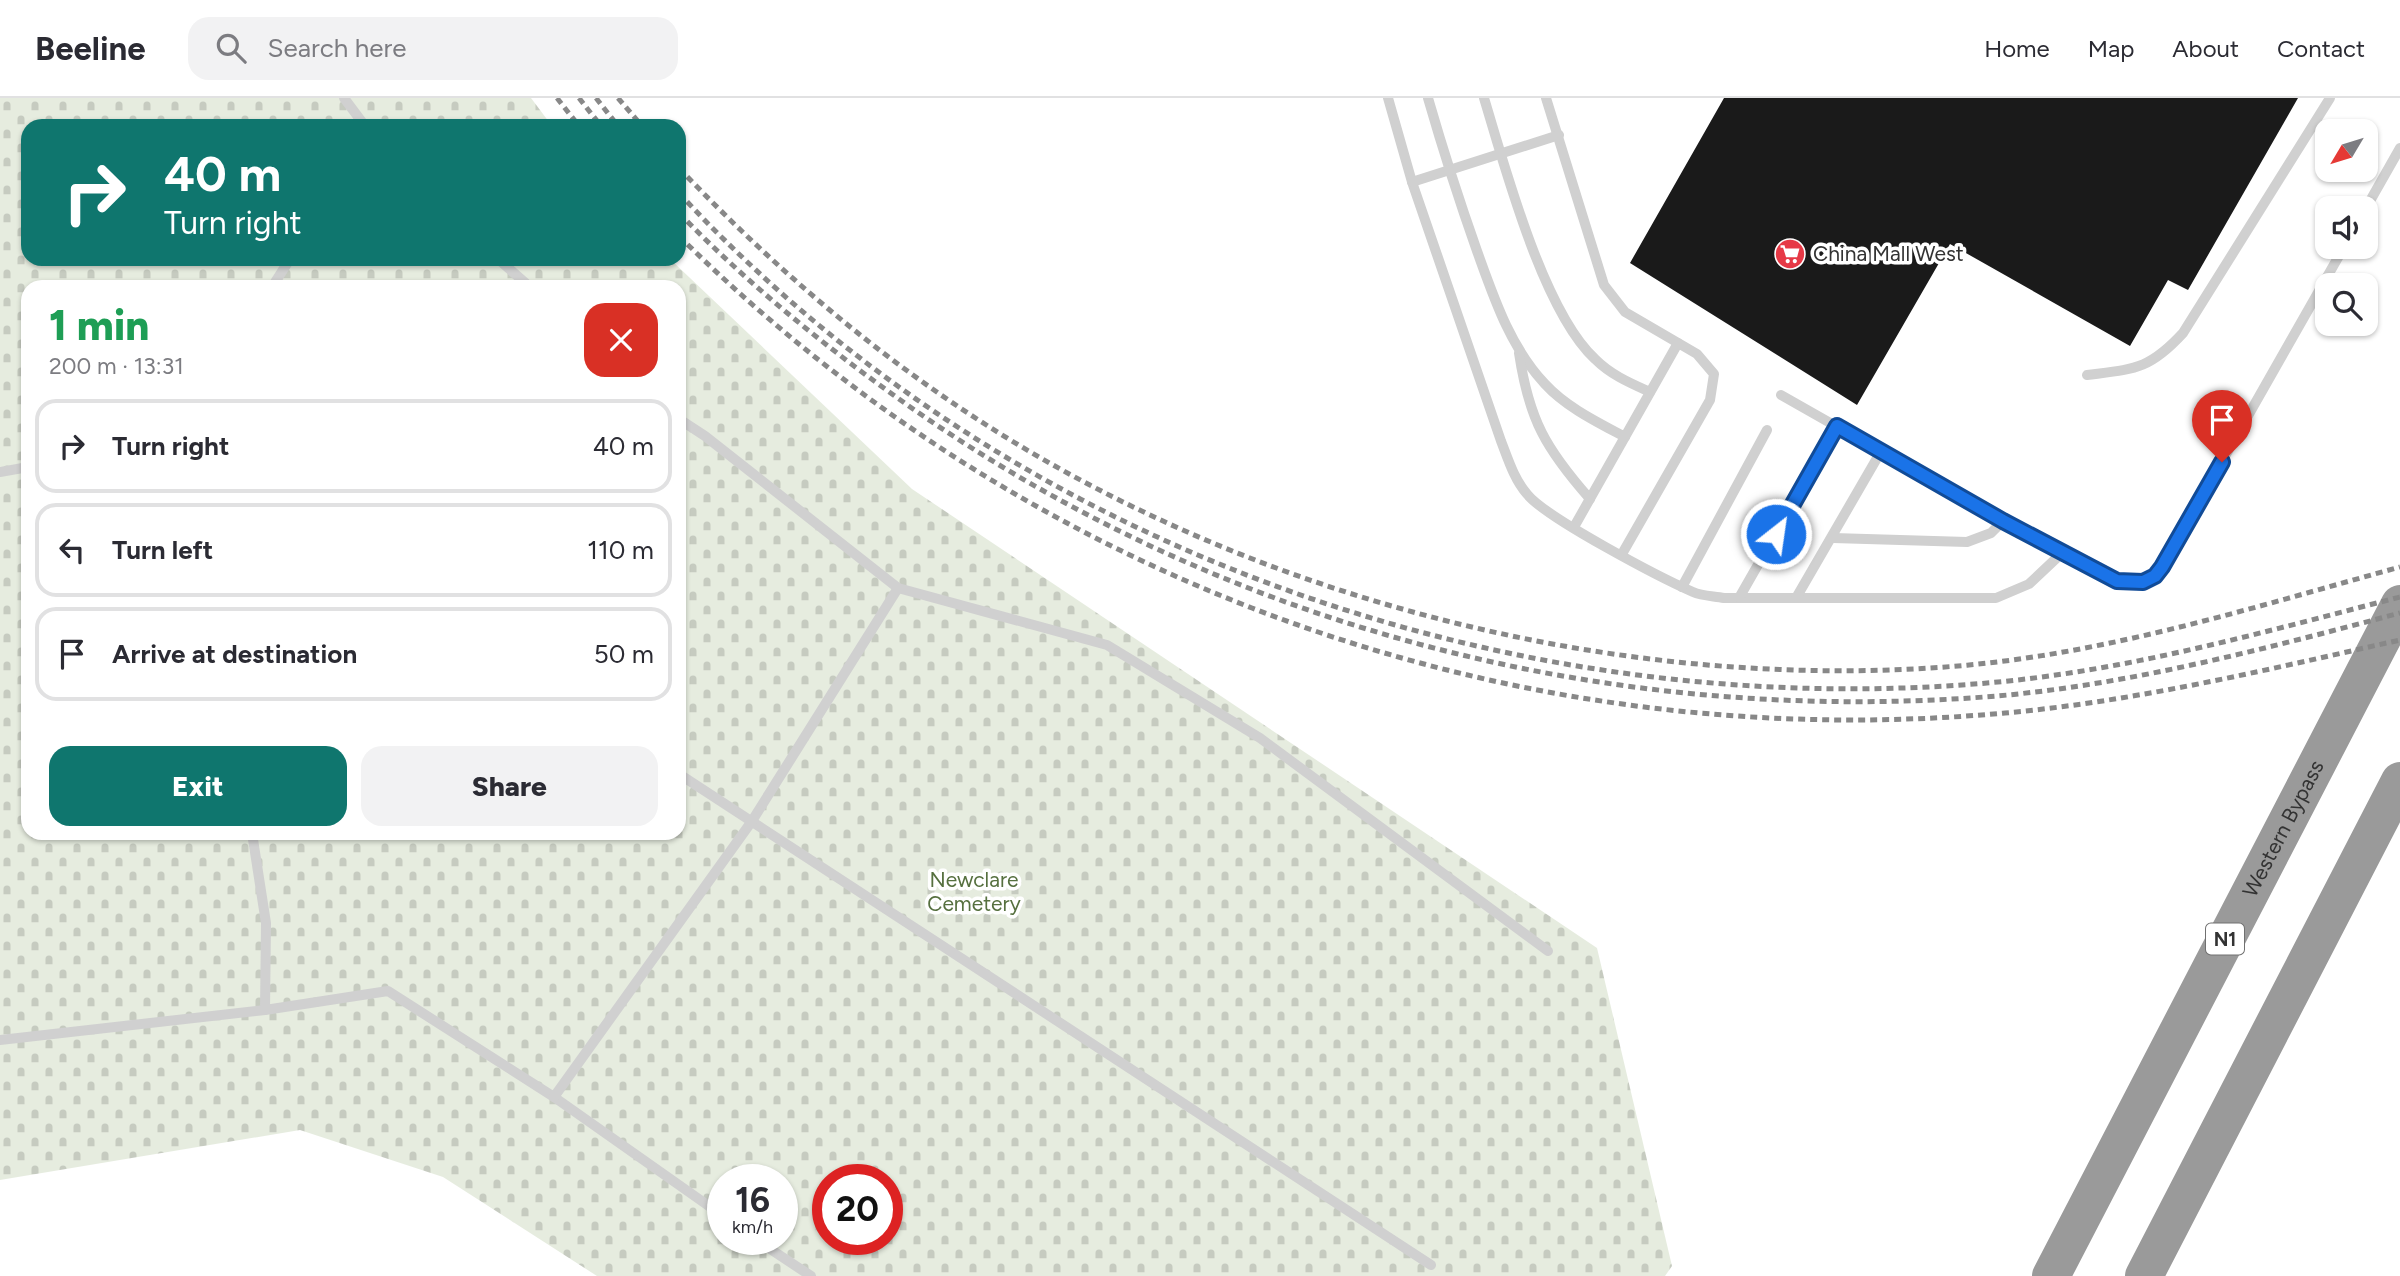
<!DOCTYPE html>
<html lang="en">
<head>
<meta charset="utf-8">
<style>
	:root { --surface:#fff; --page:#f2f2f3; --text:#2b2b33; --muted:#7c7c81; --line:#e1e1e2; --accent:#0f766e }
	body { margin:0; font-family:Figtree,sans-serif; background:var(--page); color:var(--text); height:100vh; display:flex; flex-direction:column; font-size:26px; white-space:nowrap }
	* { box-sizing:border-box; margin:0 }
	p { font-size:23px; color:var(--muted) }
	.icon { flex:none; width:38px; height:38px; fill:none; stroke:currentColor; stroke-width:2; stroke-linecap:round; stroke-linejoin:round }
	.map { position:relative; flex:1; overflow:hidden }
	.panel { position:absolute; left:21px; top:182px; width:665px; height:560px; display:flex; flex-direction:column; background:var(--surface); border-radius:21px; box-shadow:0 2px 5px #0004 }
	.panel>* { flex:none }
	.top-card { position:absolute; left:21px; top:21px; width:665px; height:147px; border-radius:21px; box-shadow:0 2px 5px #0004; background:#0f766e; color:#fff; overflow:hidden }
	.needle { width:46px; rotate:232deg }
	.fabs { position:absolute; left:2315px; top:21px; display:grid; gap:14px }
	.fabs a { display:grid; place-items:center; width:63px; height:63px; border-radius:14px; background:var(--surface); box-shadow:0 2px 5px #0004; font-size:35px }
	.speed { position:absolute; left:707px; top:1066px; display:flex; gap:14px; font-size:35px; font-weight:700; text-align:center }
	.speed>* { display:grid; place-content:center; width:91px; height:91px; border-radius:50%; background:var(--surface); box-shadow:0 2px 5px #0004; line-height:1 }
	.speed small { font-size:18px; font-weight:400 }
	.speed .limit { border:10px solid #d22; background:#fff; color:#111 }
	.pin { position:absolute; display:grid; place-items:center; width:60px; height:60px; color:#fff; margin:-72px -30px; border-radius:50% 50% 50% 0; rotate:-45deg; box-shadow:0 0 7px #0007 }
	.pin .icon { rotate:45deg }
	.me { position:absolute; width:77px; margin:-38px; rotate:30deg; stroke-linejoin:round; filter:drop-shadow(0 0 5px #0008) }
	.turn { display:flex; align-items:center; gap:24px; height:147px; padding:0 28px; font-size:32px }
	.turn .icon { width:91px; height:91px; stroke-width:2.5 }
	.turn b { display:block; font-size:49px; line-height:60px }
	.round { display:grid; place-items:center; flex:none; width:74px; height:74px; border-radius:21px; background:var(--page) }
	.overview { display:flex; align-items:center; justify-content:space-between; height:119px; padding:0 28px }
	h1 { font-size:42px; font-weight:800; line-height:52px; color:#1e9e55 }
	.action { display:flex; gap:14px; margin-top:auto; padding:14px 28px }
	.action a { flex:1; height:80px; border-radius:21px; background:var(--accent); color:#fff; font-size:28px; font-weight:800; line-height:80px; text-align:center }
	.action a+a { background:var(--page); color:var(--text) }
	ul { padding:0; list-style:none }
	li { display:flex; align-items:center; gap:21px; height:94px; margin:0 14px 10px; padding:0 14px; border:4px solid var(--line); border-radius:21px }
	li div { flex:1 }
	li b { display:block; font-size:26px }
	li em { font-style:normal }
	header { display:flex; align-items:center; gap:42px; box-sizing:border-box; height:98px; padding:0 35px; background:var(--surface); border-bottom:2px solid var(--line) }
	header strong { font-size:33px }
	nav { display:flex; gap:38px; margin-inline-start:auto; font-size:24px }
	.search { width:490px; height:63px; background:var(--page); display:flex; align-items:center; gap:18px; box-sizing:border-box; padding:0 24px; border-radius:21px; color:var(--muted); font-size:26px }
	.map>svg:first-child { display:block }
	.cemetery { fill:url(#cemetery-stones); fill-rule:evenodd }
	.building { fill:#1a1a1a }
	.lines { fill:none; stroke-linecap:round; stroke-linejoin:round }
	.service { stroke:#d0d0d0; stroke-width:10 }
	.motorway { stroke:#9a9a9a; stroke-width:38 }
	.rail { stroke:#888; stroke-width:5; stroke-dasharray:7 5; stroke-linecap:butt }
	.route-casing { stroke:#114b97; stroke-width:18 }
	.route { stroke:#1a73e8; stroke-width:12 }
	.labels { text-anchor:middle; stroke-width:7; stroke-linejoin:round; paint-order:stroke }
	.shield { fill:#fff; stroke:#707070; stroke-width:2 }
	.shield-label { font-size:19px; font-weight:bold; fill:#333 }
	.poi-label { font-size:21px; fill:#333; stroke:#fff; text-anchor:start }
	.street-label { font-size:21px; fill:#333; stroke:#fff }
	.park-label { font-size:21px; fill:#56703f; stroke:#fff }
</style>
</head>
<body>
<header>
<strong>Beeline</strong>
<div class="search"><svg class="icon" aria-label="search" viewBox="0 0 24 24"><circle cx="10" cy="10" r="6"/><path d="M15 15l6 6"/></svg>Search here</div>
<nav><a>Home</a><a>Map</a><a>About</a><a>Contact</a></nav>
</header>
<div class="map">
<svg width="2400" height="1178" viewBox="0 0 2400 1178">
	<defs>
		<pattern id="cemetery-stones" width="16" height="16" patternUnits="userSpaceOnUse" patternTransform="scale(1.75)"><rect width="16" height="16" fill="#e6ecdf"/><path d="M2 7V4a2 2 0 0 1 4 0v3zM10 15v-3a2 2 0 0 1 4 0v3z" fill="#c6cbc0"/></pattern>
	</defs>
	<rect width="100%" height="100%" fill="#fff"/>
	<!-- cemetery -->
	<path class="cemetery" d="M0 0H531L552 28H28V161H670L912 391 1597 850 1672 1168 1665 1178H597L443 1079 300 1032 0 1082ZM28 189H679V735H28ZM723 1082H782V1141H723ZM828 1082H887V1141H828Z"/>
	<!-- building -->
	<path class="building" d="M1724 0H2298L2188 192 2168 182 2130 248 1950 146 1857 307 1630 165Z"/>
	<g class="lines">
		<!-- service -->
		<g class="service">
			<path d="M344 0 365 28"/>
			<path d="M1388 0 1412 84 1501 343C1508 361 1514 381 1527 396 1546 420 1661 480 1693 494 1702 498 1714 498 1724 500H1996L2029 486 2063 454"/>
			<path d="M1428 0C1443 52 1459 102 1477 153 1494 200 1510 249 1545 286 1566 309 1597 324 1625 339"/>
			<path d="M1484 0C1505 69 1543 213 1595 261 1611 277 1630 285 1650 294"/>
			<path d="M1546 0 1604 187 1625 214 1697 256 1714 276 1710 302 1622 456"/>
			<path d="M1412 84 1559 37"/>
			<path d="M2366 110 2400 50"/>
			<path d="M498 161 530 189"/>
			<path d="M272 189 290 161"/>
			<path d="M1519 255C1529 322 1546 351 1590 401"/>
			<path d="M2087 277C2134 271 2149 272 2183 235L2330 0"/>
			<path d="M1781 297 2003 423 2117 483 2143 484 2155 478 2162 469 2344 149"/>
			<path d="M679 321 705 338 898 490 1107 547 1260 640 1548 853"/>
			<path d="M0 374 28 369"/>
			<path d="M1574 429 1678 245"/>
			<path d="M1833 440 1967 444 1991 435 2003 423"/>
			<path d="M1682 489 1767 332"/>
			<path d="M1739 500 1837 328"/>
			<path d="M1796 500 1880 355"/>
			<path d="M679 676 1431 1167"/>
			<path d="M252 735 266 825 265 912"/>
			<path d="M0 942 265 912 388 893 554 999 723 1118"/>
			<path d="M554 999 752 723 898 490"/>
			<path d="M755 1141 811 1178"/>
		</g>
		<!-- motorway -->
		<g class="motorway">
			<path id="s1" d="M2051 1178 2400 506"/>
			<path d="M2144 1178 2400 683"/>
		</g>
		<!-- rail -->
		<g class="rail">
			<path d="M557 0 579 28"/>
			<path d="M579 0 601 28"/>
			<path d="M596 0 618 28"/>
			<path d="M618 0 642 28"/>
			<path d="M679 70C757 152 841 227 934 292 1224 496 1616 599 1969 567 2116 553 2258 508 2400 469"/>
			<path d="M679 95C1007 450 1510 626 1987 585 2128 573 2263 534 2400 499"/>
			<path d="M679 115C744 182 817 242 892 296 1212 527 1605 630 1997 598 2133 586 2268 550 2400 515"/>
			<path d="M679 138C1030 486 1513 660 2005 615 2138 603 2270 571 2400 542"/>
		</g>
	</g>
	<g class="lines">
		<!-- route casing -->
		<g class="route-casing">
			<path id="route" d="M1776 436 1837 328 2003 423 2117 483 2143 484 2155 478 2162 469 2222 364"/>
		</g>
		<!-- route -->
		<use href="#route" class="route"/>
	</g>
	<!-- icons -->
	<defs>
		<g id="supermarket-disc" transform="scale(1.575)"><circle r="9.5" fill="#e63946" stroke="#fff"/><path d="M-6-5.5h2.5l.6 2H6L4.5 2H-2.5L-4.4-4H-6ZM-1.5 3.2a1.3 1.3 0 1 0 .1 0ZM3 3.2a1.3 1.3 0 1 0 .1 0Z" fill="#fff"/></g>
	</defs>
	<g fill-rule="evenodd">
		<use href="#supermarket-disc" x="1790" y="156"/>
	</g>
	<g class="labels">
		<!-- shield labels -->
		<rect class="shield" x="2206" y="825.5" width="38" height="31" rx="5"/>
		<g class="shield-label">
			<text x="2225" y="848">N1</text>
		</g>
		<!-- poi labels -->
		<g class="poi-label">
			<text x="1813" y="163">China Mall West</text>
		</g>
		<!-- street labels -->
		<g class="street-label">
			<text dy="7" stroke="none"><textPath href="#s1" startOffset="504">Western Bypass</textPath></text>
		</g>
		<!-- park labels -->
		<g class="park-label">
			<text x="974" y="789">Newclare<tspan x="974" dy="24">Cemetery</tspan></text>
		</g>
	</g>
</svg>
<div class="fabs">
<a><svg class="needle" viewBox="-14 -14 28 28"><path d="M0-13l5 13h-10z" fill="#e53935"/><path d="M0 13l5-13h-10z" fill="#7c7c81"/></svg></a>
<a><svg class="icon" aria-label="sound" viewBox="0 0 24 24"><path d="M4 9h4l5-4v14l-5-4H4zM17 9q2 3 0 6"/></svg></a>
<a><svg class="icon" aria-label="search" viewBox="0 0 24 24"><circle cx="10" cy="10" r="6"/><path d="M15 15l6 6"/></svg></a>
</div>
<div class="speed"><div>16<small>km/h</small></div><div class="limit">20</div></div>
<div class="pin" style="left:2222px;top:364px;background:#d93025"><svg class="icon" aria-label="arrive" viewBox="0 0 24 24"><path d="M6 21V4h12l-3 4 3 4H6"/></svg></div>
<svg class="me" style="left:1776px;top:436px" viewBox="-20 -20 40 40"><circle r="17" fill="#1a73e8" stroke="#fff" stroke-width="3"/><path d="M0-11L8 9 0 5-8 9z" fill="#fff"/></svg>
<div class="top-card">
<div class="turn"><svg class="icon" aria-label="right" viewBox="0 0 24 24"><path d="M7 20v-9h11M14 6l5 5-5 5"/></svg><div><b>40 m</b>Turn right</div></div>
</div>
<section class="panel">
<div class="overview"><div><h1>1 min</h1><p>200 m · 13:31</p></div><a class="round" style="background:#d93025;color:#fff"><svg class="icon" aria-label="close" viewBox="0 0 24 24"><path d="M6 6l12 12M18 6L6 18"/></svg></a></div>
<ul>
<li><svg class="icon" aria-label="right" viewBox="0 0 24 24"><path d="M7 20v-9h11M14 6l5 5-5 5"/></svg><div><b>Turn right</b></div><em>40 m</em></li>
<li><svg class="icon" aria-label="left" viewBox="0 0 24 24"><path d="M17 20v-9H6M10 6l-5 5 5 5"/></svg><div><b>Turn left</b></div><em>110 m</em></li>
<li><svg class="icon" aria-label="arrive" viewBox="0 0 24 24"><path d="M6 21V4h12l-3 4 3 4H6"/></svg><div><b>Arrive at destination</b></div><em>50 m</em></li>
</ul>
<div class="action"><a>Exit</a><a>Share</a></div>
</section>
</div>
</body>
</html>
